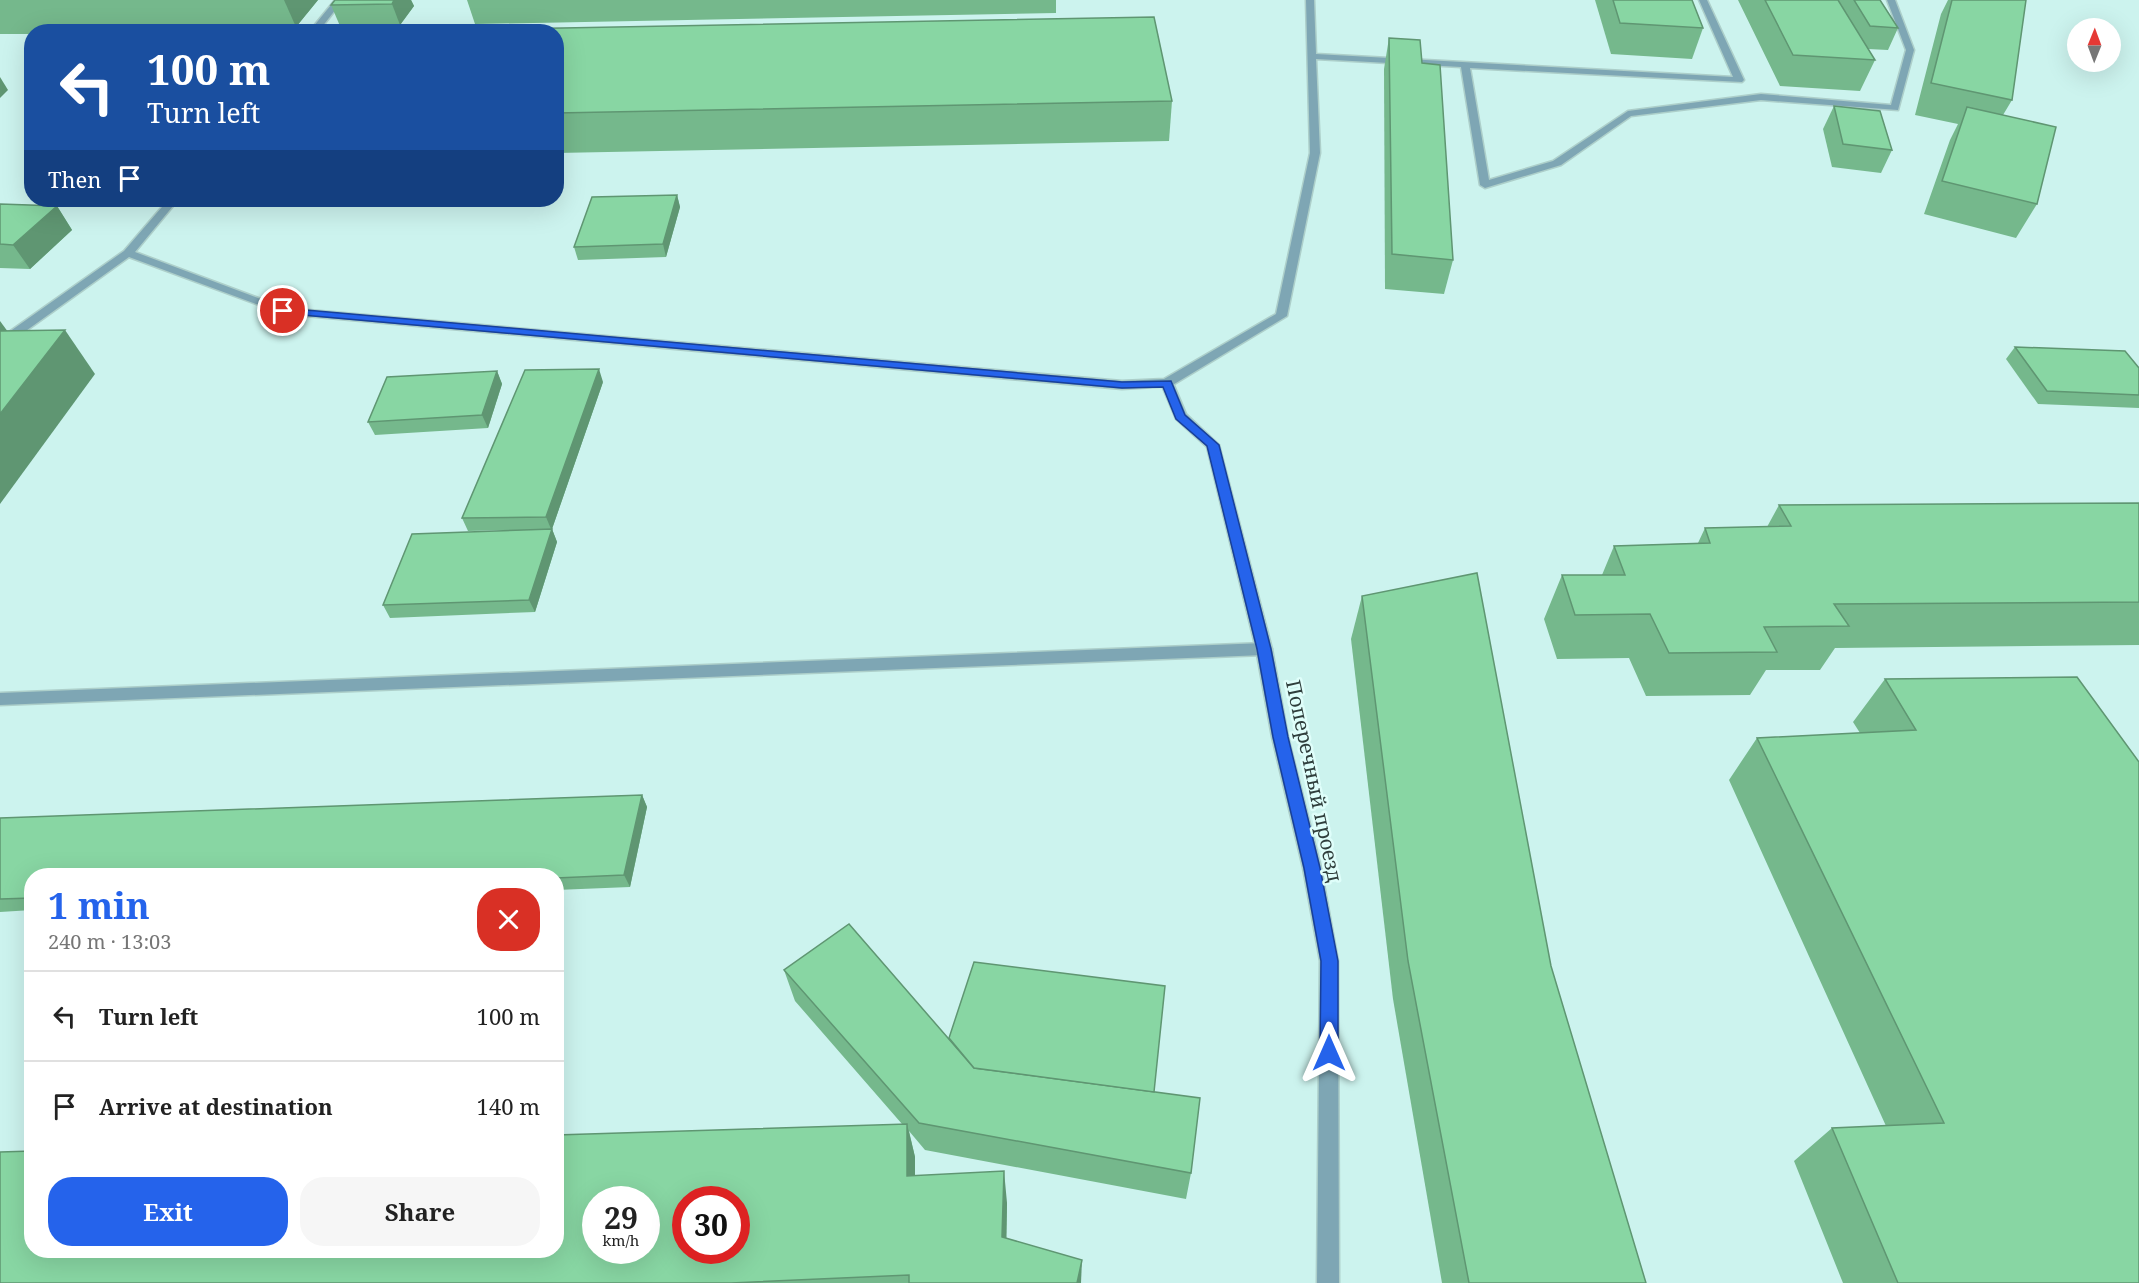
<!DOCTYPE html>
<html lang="en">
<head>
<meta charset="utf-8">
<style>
	:root { --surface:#fff; --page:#f6f6f6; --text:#222; --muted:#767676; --line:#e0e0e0; --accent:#2563eb }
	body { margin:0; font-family:"Noto Serif",serif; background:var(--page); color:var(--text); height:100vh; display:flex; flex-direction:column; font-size:22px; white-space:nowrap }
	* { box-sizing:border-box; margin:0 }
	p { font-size:20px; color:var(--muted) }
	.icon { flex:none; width:33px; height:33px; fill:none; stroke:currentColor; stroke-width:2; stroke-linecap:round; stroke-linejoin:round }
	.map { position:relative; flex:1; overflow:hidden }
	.drawer { position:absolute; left:24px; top:868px; width:540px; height:390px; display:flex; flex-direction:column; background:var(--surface); border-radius:24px; box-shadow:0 6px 24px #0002 }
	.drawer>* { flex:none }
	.top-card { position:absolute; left:24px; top:24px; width:540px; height:183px; border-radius:24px; box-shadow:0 6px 24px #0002; background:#1a4fa0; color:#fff; overflow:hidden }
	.needle { width:39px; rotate:1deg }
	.controls { position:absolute; left:2067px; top:18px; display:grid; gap:12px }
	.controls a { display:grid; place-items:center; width:54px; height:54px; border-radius:50%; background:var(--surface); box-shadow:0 6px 24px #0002; font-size:30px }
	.speed { position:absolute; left:582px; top:1186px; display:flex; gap:12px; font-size:30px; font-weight:700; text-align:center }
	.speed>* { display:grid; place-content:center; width:78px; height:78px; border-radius:50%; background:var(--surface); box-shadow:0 6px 24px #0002; line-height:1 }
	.speed small { font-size:15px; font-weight:400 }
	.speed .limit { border:9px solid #d22; background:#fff; color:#111 }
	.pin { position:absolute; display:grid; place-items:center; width:51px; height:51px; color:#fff; margin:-26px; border:3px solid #fff; border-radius:50%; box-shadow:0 2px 6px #0007 }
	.me { position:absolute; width:66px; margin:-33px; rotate:0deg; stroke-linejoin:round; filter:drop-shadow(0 0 4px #0008) }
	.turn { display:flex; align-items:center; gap:21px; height:126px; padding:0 24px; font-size:27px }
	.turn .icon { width:78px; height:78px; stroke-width:2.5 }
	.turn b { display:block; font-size:42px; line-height:51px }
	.then { display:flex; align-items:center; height:57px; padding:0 24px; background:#0003; gap:12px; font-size:22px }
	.round { display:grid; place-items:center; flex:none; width:63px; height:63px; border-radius:24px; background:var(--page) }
	.overview { display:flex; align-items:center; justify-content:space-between; height:102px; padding:0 24px }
	h1 { font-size:36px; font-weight:700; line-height:45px; color:var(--accent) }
	.primary-button { display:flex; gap:12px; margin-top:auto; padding:12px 24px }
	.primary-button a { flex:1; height:69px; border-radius:24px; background:var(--accent); color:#fff; font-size:24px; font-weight:700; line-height:69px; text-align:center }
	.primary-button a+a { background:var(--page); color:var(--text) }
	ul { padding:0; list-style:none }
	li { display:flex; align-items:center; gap:18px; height:90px; padding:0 24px; border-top:2px solid var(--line) }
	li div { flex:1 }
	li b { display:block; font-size:22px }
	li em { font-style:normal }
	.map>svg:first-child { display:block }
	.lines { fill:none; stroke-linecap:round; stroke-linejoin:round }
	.lane-casing { stroke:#adcfca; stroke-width:3 }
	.street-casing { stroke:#adcfca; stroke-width:3 }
	.lane { fill:#7ea6b4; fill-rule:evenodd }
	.street { fill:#7ea6b4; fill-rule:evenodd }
	.wall { fill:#75b88c }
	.shaded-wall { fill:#5f9672 }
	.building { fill:#88d6a3; stroke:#5f9672; stroke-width:1.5; fill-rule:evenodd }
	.route { fill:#2563eb; stroke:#184099; stroke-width:1.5 }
	.labels { text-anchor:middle; stroke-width:5; stroke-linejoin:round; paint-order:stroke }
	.street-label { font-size:20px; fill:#2f3e3c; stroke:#dffefa }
</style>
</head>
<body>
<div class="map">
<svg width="2139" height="1283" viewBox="0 0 2139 1283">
	<rect width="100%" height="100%" fill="#ccf3ee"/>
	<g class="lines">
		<!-- lane casing -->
		<g class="lane-casing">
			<g id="lane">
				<path d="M335 0H343L318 32H309Z"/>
				<path d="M1306 0H1314L1316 54 1733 77 1699 0H1707L1744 80 1742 82 1470 68 1489 180 1553 161 1628 111 1761 94 1891 105 1906 50 1887 0H1895L1914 50 1898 110 1761 100 1631 116 1561 165 1485 188 1480 185 1461 67 1316 59 1320 153 1287 316 1171 386 1122 389 283 314 129 257 16 338 0 340V332H9L124 251 168 200H178L135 252 285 308 1122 381 1164 379 1276 314 1310 153Z"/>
				<path d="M1264 643 1272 649 1264 655 0 705V693Z"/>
			</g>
		</g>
		<!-- street casing -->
		<g class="street-casing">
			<path id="street" d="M1167 379 1173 383 1186 414 1219 445 1272 649 1288 737 1321 868 1338 961 1339 1283H1317L1320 961 1303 868 1272 737 1256 649 1207 447 1176 419 1161 383Z"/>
		</g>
		<!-- lane -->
		<use href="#lane" class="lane"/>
		<!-- street -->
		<use href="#street" class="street"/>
	</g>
	<!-- wall -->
	<g class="wall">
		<path d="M0 0H318L296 27 120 32H32V34H0Z"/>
		<path d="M335 0H411L414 6 400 25 340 26 331 5Z"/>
		<path d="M467 0H1056V13L475 24Z"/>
		<path d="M1595 0H1692L1703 28 1692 59 1611 54Z"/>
		<path d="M1738 0H1880L1898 28 1888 50 1868 49 1875 60 1860 91 1780 86Z"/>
		<path d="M1948 0H2026L2012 100 2003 115 2037 204 2016 238 1924 214 1950 140 1958 124 1915 115 1941 14Z"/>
		<path d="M556 32 1172 101 1169 141 556 153Z"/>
		<path d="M1389 38 1422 63 1453 260 1444 294 1385 289 1384 69Z"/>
		<path d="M1834 106 1892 150 1881 173 1832 167 1823 129Z"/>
		<path d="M677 195 680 207 666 257 578 260 574 247Z"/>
		<path d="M0 204 57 206 72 230 30 269 0 268Z"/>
		<path d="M2015 347 2139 368V408L2038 404 2006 359Z"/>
		<path d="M497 371 502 384 488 428 375 435 368 422Z"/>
		<path d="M603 382 552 529 557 542 535 612 390 618 383 605 512 530 468 531 462 518Z"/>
		<path d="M2139 503V645L1835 648 1820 670H1766L1750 695 1646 696 1629 658 1557 659 1544 619 1562 575H1602L1614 546 1698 543 1705 528 1767 527 1779 505Z"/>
		<path d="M1362 596 1551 966 1646 1283H1442L1393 999 1351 639Z"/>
		<path d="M2077 677 2139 1283H1843L1794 1161 1832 1128 1886 1126 1729 780 1757 738 1860 733 1853 722 1885 679Z"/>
		<path d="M642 795 647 807 630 887 556 890V876H32V910L0 912V818Z"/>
		<path d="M784 970 949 1038 1154 1092 1191 1173 1186 1199 925 1150 909 1131 915 1157V1176L1007 1203 1006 1239 1081 1283H0L902 1124 795 1001Z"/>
	</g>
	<!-- shaded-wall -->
	<g class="shaded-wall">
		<path d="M284 0H318L296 27Z"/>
		<path d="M394 0H411L414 6 400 25 392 4Z"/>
		<path d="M0 77 8 90 0 98Z"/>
		<path d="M677 195 680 207 666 257 663 244Z"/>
		<path d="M57 206 72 230 30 269 13 245Z"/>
		<path d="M0 321 25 355 0 364Z"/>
		<path d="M65 330 95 374 0 504V414Z"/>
		<path d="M599 369 603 382 552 529 557 542 535 612 529 600 551 529 546 517Z"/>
		<path d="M497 371 502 384 488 428 482 415Z"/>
		<path d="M642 795 647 807 630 887 624 875Z"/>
		<path d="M907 1124 915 1157V1208L907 1176Z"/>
		<path d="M1004 1171 1007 1203 1006 1267 1002 1237Z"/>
		<path d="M1082 1260 1081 1283H1077Z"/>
	</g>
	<!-- building -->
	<g class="building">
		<path d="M335 0H394L392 4 331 5Z"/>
		<path d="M1613 0H1692L1703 28 1620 23Z"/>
		<path d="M1765 0H1838L1875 60 1793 55Z"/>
		<path d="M1854 0H1880L1898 28 1870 26Z"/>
		<path d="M1952 0H2026L2012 100 1931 83Z"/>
		<path d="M1154 17 1172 101 556 113V32H342Z"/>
		<path d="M1389 38 1420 40 1422 63 1440 65 1453 260 1392 254Z"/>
		<path d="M1834 106 1880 111 1892 150 1843 144Z"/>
		<path d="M1967 107 2056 127 2037 204 1942 181Z"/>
		<path d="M677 195 663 244 574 247 592 197Z"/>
		<path d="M0 204 57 206 13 245 0 244Z"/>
		<path d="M65 330 0 414V331Z"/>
		<path d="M2015 347 2125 351 2139 368V395L2047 391Z"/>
		<path d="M599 369 546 517 462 518 525 370Z"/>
		<path d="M497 371 482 415 368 422 387 377Z"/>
		<path d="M2139 503V602L1834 604 1849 626 1764 627 1777 652 1669 653 1650 614 1575 615 1562 575H1625L1614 546 1710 543 1705 528 1791 526 1779 505Z"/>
		<path d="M552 529 529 600 383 605 412 534Z"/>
		<path d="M1477 573 1551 966 1646 1283H1469L1408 961 1362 596Z"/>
		<path d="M2077 677 2139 762V1283H1898L1832 1128 1944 1123 1757 738 1916 730 1885 679Z"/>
		<path d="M642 795 624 875 556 878V876H32V898L0 899V818Z"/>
		<path d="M849 924 974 1068 1200 1098 1191 1173 919 1123 784 970Z"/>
		<path d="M974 962 1165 986 1154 1092 974 1068 949 1038Z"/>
		<path d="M907 1124V1176L1004 1171 1002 1237 1082 1260 1077 1283H909V1275L731 1283H0V1152L32 1151V1251H556V1135ZM596 1200H646V1251H596ZM686 1200H736V1251H686Z"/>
	</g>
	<!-- route -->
	<path class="route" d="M283 308 1122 382 1171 381 1185 415 1219 445 1271 649 1288 737 1320 868 1338 961V1053L1335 1059 1329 1061 1323 1059 1320 1053 1321 961 1304 868 1273 737 1257 649 1207 446 1176 419 1163 387 1122 388 280 313V309Z"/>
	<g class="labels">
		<!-- street labels -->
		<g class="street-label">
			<text transform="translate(1314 781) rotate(78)" y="7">Поперечный проезд</text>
		</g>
	</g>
</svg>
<div class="controls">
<a><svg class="needle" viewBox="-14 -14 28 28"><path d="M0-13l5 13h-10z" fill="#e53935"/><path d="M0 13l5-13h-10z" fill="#767676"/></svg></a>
</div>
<div class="speed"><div>29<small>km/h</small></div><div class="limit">30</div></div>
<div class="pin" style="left:283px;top:311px;background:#d93025"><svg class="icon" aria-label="arrive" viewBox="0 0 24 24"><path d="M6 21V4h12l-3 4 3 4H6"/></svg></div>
<svg class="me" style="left:1329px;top:1053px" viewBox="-20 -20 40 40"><path d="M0-17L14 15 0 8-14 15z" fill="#2563eb" stroke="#fff" stroke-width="4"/></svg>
<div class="top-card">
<div class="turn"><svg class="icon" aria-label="left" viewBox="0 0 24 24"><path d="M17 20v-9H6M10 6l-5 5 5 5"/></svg><div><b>100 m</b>Turn left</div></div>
<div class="then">Then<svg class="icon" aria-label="arrive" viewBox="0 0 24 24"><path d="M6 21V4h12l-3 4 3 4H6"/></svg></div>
</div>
<section class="drawer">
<div class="overview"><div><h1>1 min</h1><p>240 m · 13:03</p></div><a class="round" style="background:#d93025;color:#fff"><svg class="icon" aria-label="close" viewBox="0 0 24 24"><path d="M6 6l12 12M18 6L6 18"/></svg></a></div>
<ul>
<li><svg class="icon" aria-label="left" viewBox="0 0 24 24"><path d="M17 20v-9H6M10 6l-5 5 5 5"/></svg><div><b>Turn left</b></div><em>100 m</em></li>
<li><svg class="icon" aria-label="arrive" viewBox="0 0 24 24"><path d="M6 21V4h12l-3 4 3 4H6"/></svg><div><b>Arrive at destination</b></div><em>140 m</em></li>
</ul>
<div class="primary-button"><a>Exit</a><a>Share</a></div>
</section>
</div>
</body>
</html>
